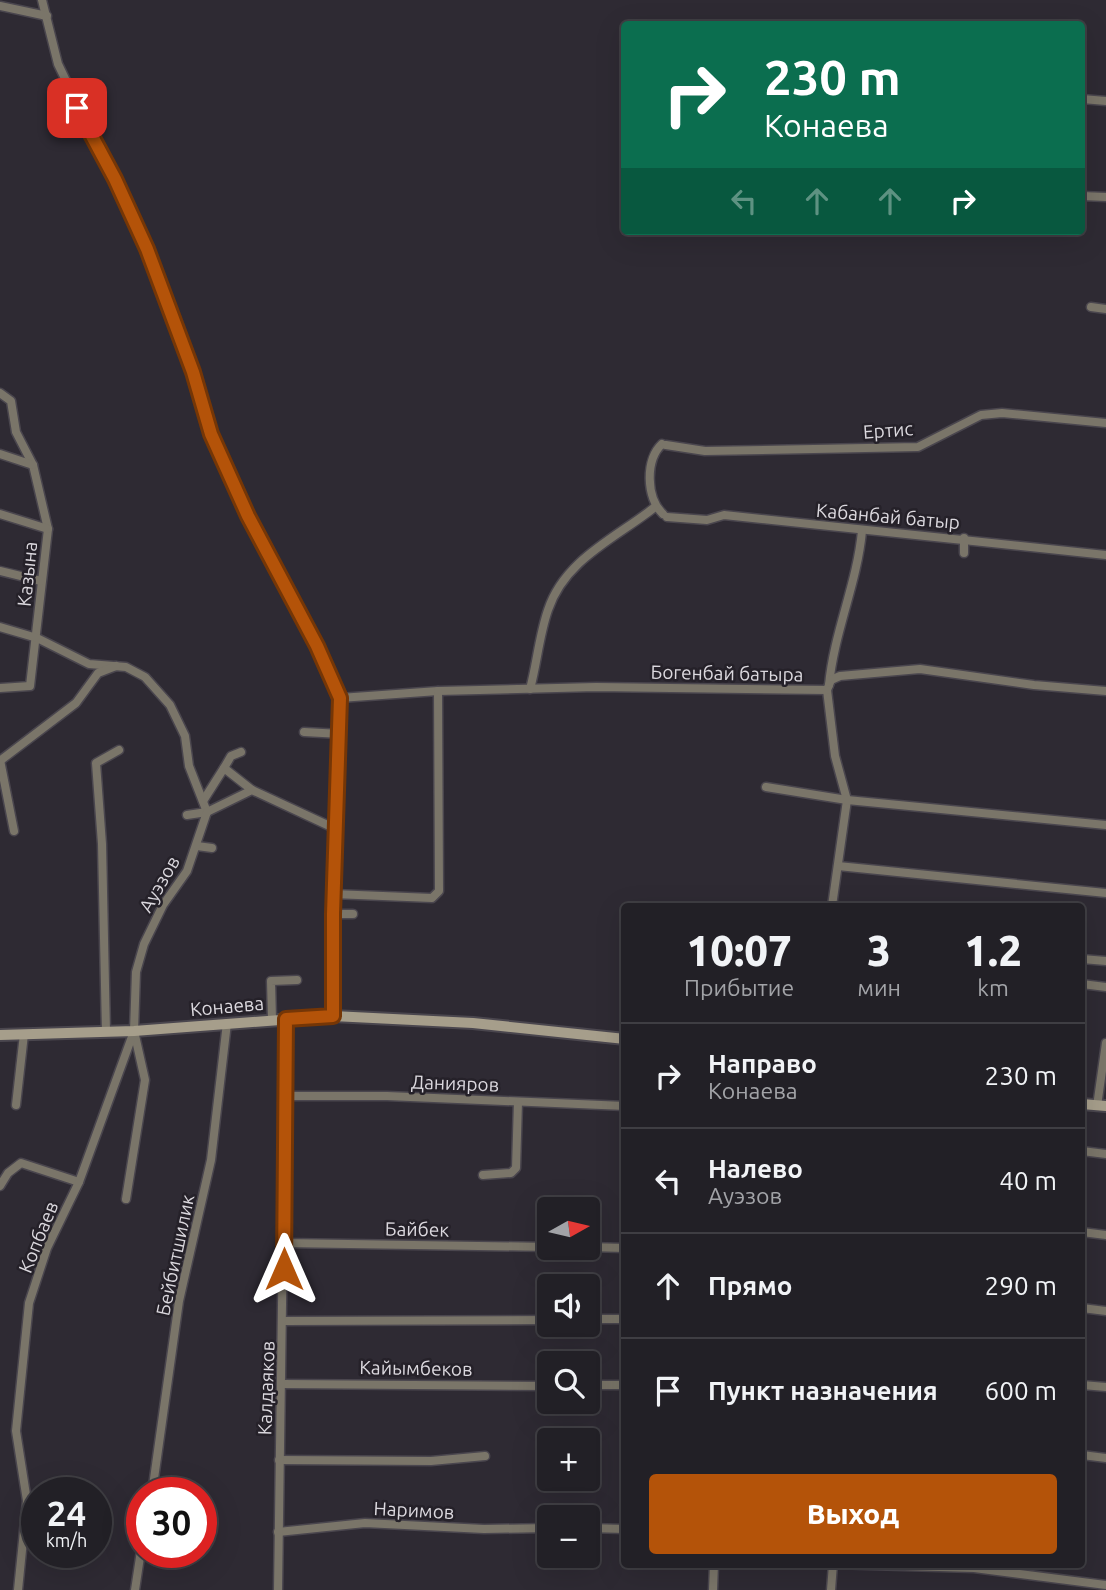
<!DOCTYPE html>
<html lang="ru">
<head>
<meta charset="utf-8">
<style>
	:root { --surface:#222026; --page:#2e2d32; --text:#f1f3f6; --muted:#a2a3a7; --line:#3f3e43; --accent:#b45309 }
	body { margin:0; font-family:Ubuntu,sans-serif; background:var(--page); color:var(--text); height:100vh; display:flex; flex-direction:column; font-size:26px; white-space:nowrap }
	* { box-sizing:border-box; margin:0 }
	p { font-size:23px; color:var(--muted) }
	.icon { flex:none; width:38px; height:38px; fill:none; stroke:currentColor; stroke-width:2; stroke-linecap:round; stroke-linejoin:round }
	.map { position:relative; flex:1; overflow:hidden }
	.drawer { position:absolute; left:621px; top:903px; width:464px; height:665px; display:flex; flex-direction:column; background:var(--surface); border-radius:7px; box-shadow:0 7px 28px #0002,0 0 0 2px var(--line) }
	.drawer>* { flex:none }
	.hud { position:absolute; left:621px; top:21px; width:464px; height:214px; border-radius:7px; box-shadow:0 7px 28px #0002,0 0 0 2px var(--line); background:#0b6e4f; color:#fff; overflow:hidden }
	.needle { width:46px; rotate:82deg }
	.tools { position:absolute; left:537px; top:1197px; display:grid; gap:14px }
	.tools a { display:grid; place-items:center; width:63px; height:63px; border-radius:7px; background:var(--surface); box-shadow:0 7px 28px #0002,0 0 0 2px var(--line); font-size:35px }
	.speed { position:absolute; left:21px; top:1477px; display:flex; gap:14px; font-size:35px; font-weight:700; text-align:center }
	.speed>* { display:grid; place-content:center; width:91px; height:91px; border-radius:50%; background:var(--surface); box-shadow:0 7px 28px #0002,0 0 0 2px var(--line); line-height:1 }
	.speed small { font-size:18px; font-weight:400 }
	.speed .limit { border:10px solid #d22; background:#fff; color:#111 }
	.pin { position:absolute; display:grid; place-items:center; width:60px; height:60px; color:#fff; margin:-30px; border-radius:14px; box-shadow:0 4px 10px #0006 }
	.me { position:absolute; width:77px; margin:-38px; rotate:0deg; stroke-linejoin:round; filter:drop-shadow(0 0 5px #0008) }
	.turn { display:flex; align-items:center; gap:24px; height:147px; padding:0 28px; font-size:32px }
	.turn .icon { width:91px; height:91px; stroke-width:2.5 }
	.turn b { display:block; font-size:49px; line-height:60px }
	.lanes { display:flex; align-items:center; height:66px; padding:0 28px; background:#0003; justify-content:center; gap:35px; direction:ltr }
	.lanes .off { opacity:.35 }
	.eta { display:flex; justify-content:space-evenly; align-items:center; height:119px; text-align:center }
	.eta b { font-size:42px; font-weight:800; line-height:49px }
	.button { display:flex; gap:14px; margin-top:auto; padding:14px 28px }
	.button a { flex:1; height:80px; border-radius:7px; background:var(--accent); color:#fff; font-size:28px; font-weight:800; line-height:80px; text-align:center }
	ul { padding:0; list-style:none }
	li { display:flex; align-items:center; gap:21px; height:105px; padding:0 28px; border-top:2px solid var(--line) }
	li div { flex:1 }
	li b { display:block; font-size:26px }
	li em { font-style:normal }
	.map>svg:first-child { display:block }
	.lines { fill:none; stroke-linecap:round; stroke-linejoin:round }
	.street-casing { stroke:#4a464e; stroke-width:11 }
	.secondary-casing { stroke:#4a464e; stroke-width:14 }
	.street { stroke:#7a7569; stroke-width:8 }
	.secondary { stroke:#a69e8b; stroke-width:10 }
	.route-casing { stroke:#753606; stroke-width:18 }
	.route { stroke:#b45309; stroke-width:12 }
	.labels { text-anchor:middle; stroke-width:5; stroke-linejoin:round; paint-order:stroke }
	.street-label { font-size:19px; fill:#dbd8de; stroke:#252129 }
</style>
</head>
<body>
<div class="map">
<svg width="1106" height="1590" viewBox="0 0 1106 1590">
	<rect width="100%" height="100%" fill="#2e2a33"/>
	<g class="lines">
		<!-- street casing -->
		<g class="street-casing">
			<g id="street">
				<path d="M42 0 58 64 147 249 193 372 211 434 248 516 317 646 340 698 333 914V1016"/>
				<path d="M0 6 47 16"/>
				<path d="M1082 99 1106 101"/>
				<path d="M1082 196 1106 197"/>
				<path d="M1091 307 1106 309"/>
				<path d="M0 393 11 401 16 432 33 465 48 529 30 686 0 688"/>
				<path d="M662 444C645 460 646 498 663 514"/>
				<path d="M666 445 705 451 918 447 981 415 1002 413 1106 423"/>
				<path d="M0 454 33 465"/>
				<path d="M0 514 48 529"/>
				<path d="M667 517 707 520 724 515 1106 555"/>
				<path d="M964 538V553"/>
				<path d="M0 571 41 581"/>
				<path d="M0 627 37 638 89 664 126 667 145 677 170 705 185 736 189 766 207 812 187 815"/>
				<path d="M829 685C834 632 857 584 862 531"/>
				<path d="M530 689C537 663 539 636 548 610 565 559 616 538 655 507"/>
				<path d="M827 690 831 680 840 676 920 669 1034 685 1106 691"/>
				<path d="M827 690 835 756 847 800 832 906"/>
				<path d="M340 698 438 691 596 687 827 690"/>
				<path d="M304 732 341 734"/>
				<path d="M0 760 14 831"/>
				<path d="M1 760 76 703 98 673 116 666"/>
				<path d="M224 768 231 756 241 752"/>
				<path d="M766 787 847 800 1106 825"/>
				<path d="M203 801 224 768 252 790"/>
				<path d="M197 846 212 848"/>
				<path d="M838 866 1106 893"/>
				<path d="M333 894 432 898 439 891 438 691"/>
				<path d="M333 914H353"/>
				<path d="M1082 959 1106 961"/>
				<path d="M1082 984 1106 987"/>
				<path d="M272 1019 271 981 297 980"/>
				<path d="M106 1032 102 844 96 763 119 750"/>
				<path d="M284 1096H387L625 1106"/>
				<path d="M16 1105 24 1034"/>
				<path d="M1097 1106 1106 1043"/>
				<path d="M1082 1151 1106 1154"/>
				<path d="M483 1175 511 1173 516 1168 518 1102"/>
				<path d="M0 1186 8 1173 21 1163 79 1182"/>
				<path d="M126 1199 145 1080 134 1031 136 972 144 944 163 905 187 871 207 812 252 790 336 829"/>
				<path d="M1082 1232 1106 1235"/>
				<path d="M284 1243 550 1247"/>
				<path d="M588 1247 625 1248"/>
				<path d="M1082 1308 1106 1311"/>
				<path d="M588 1319H625"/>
				<path d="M283 1321 550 1320"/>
				<path d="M283 1384 550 1386"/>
				<path d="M588 1385H625"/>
				<path d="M1082 1385 1106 1387"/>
				<path d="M1082 1455 1106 1458"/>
				<path d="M279 1460 431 1461 485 1456"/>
				<path d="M152 1493 179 1301 211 1160 227 1023"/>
				<path d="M588 1528 625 1529"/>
				<path d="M278 1532 365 1523 484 1529 550 1528"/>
				<path d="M834 1564 974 1568 1106 1585"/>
				<path d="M18 1590 27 1501 16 1431 29 1303 47 1248 79 1182 134 1031"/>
				<path d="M135 1590 142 1544"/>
				<path d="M278 1590 286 1019"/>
				<path d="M713 1590 714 1564"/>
				<path d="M831 1590 833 1564"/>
			</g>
		</g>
		<!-- secondary casing -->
		<g class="secondary-casing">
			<g id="secondary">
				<path d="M0 1035 134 1031 333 1016 473 1023 625 1039"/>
				<path d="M1082 1104 1106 1106"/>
			</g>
		</g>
		<!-- street -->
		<use href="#street" class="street"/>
		<!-- secondary -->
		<use href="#secondary" class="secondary"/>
	</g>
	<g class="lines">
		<!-- route casing -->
		<g class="route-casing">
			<path id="route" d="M77 108 115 179 147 249 193 372 211 434 248 516 317 646 340 698 333 914V1016L286 1019 284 1269"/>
		</g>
		<!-- route -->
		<use href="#route" class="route"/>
	</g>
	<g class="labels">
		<!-- street labels -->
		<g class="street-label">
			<text transform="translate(888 430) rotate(-4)" y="7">Ертис</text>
			<text transform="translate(888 516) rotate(5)" y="7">Кабанбай батыр</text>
			<text transform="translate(27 574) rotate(-84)" y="7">Казына</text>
			<text transform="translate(727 673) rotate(1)" y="7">Богенбай батыра</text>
			<text transform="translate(159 884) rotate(-60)" y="7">Ауэзов</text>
			<text transform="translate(227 1006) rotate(-5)" y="7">Конаева</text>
			<text transform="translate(455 1083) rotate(2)" y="7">Данияров</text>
			<text transform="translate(417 1229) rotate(1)" y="7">Байбек</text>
			<text transform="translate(38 1237) rotate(-68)" y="7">Копбаев</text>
			<text transform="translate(175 1255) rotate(-78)" y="7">Бейбитшилик</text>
			<text transform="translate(416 1368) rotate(1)" y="7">Кайымбеков</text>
			<text transform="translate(266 1388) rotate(-88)" y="7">Калдаяков</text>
			<text transform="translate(414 1510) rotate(3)" y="7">Наримов</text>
		</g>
	</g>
</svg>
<div class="tools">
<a><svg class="needle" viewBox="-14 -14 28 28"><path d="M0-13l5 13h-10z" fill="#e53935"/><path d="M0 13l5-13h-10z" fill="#a2a3a7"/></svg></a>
<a><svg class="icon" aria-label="sound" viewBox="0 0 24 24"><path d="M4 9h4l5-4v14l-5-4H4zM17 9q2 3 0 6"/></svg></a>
<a><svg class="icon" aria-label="search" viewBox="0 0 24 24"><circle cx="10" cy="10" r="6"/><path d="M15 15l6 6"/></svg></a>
<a>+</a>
<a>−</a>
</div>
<div class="speed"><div>24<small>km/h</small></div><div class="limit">30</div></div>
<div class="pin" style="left:77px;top:108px;background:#d93025"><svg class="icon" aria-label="arrive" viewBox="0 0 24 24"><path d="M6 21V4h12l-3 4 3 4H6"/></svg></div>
<svg class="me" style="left:284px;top:1269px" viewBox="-20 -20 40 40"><path d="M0-17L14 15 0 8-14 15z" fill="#b45309" stroke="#fff" stroke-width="4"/></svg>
<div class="hud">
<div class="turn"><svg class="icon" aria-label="right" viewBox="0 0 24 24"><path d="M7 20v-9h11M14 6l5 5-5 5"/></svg><div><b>230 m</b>Конаева</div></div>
<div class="lanes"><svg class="icon off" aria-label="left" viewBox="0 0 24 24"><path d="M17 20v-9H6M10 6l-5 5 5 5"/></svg><svg class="icon off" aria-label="ahead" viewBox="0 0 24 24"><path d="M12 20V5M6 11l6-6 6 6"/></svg><svg class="icon off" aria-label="ahead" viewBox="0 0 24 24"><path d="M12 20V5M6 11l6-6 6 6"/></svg><svg class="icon" aria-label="right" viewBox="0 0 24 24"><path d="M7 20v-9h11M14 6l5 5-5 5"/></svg></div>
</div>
<section class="drawer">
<div class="eta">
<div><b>10:07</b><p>Прибытие</p></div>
<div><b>3</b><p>мин</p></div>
<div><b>1.2</b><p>km</p></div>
</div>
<ul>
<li><svg class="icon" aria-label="right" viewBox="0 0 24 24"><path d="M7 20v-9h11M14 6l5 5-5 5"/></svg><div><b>Направо</b><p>Конаева</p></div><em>230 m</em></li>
<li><svg class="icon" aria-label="left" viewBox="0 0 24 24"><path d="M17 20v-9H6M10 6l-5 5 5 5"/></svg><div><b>Налево</b><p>Ауэзов</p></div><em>40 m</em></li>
<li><svg class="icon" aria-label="ahead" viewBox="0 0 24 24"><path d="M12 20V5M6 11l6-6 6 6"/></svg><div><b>Прямо</b></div><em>290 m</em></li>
<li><svg class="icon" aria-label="arrive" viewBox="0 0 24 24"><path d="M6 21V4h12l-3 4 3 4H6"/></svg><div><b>Пункт назначения</b></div><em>600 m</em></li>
</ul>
<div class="button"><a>Выход</a></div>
</section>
</div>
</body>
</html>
